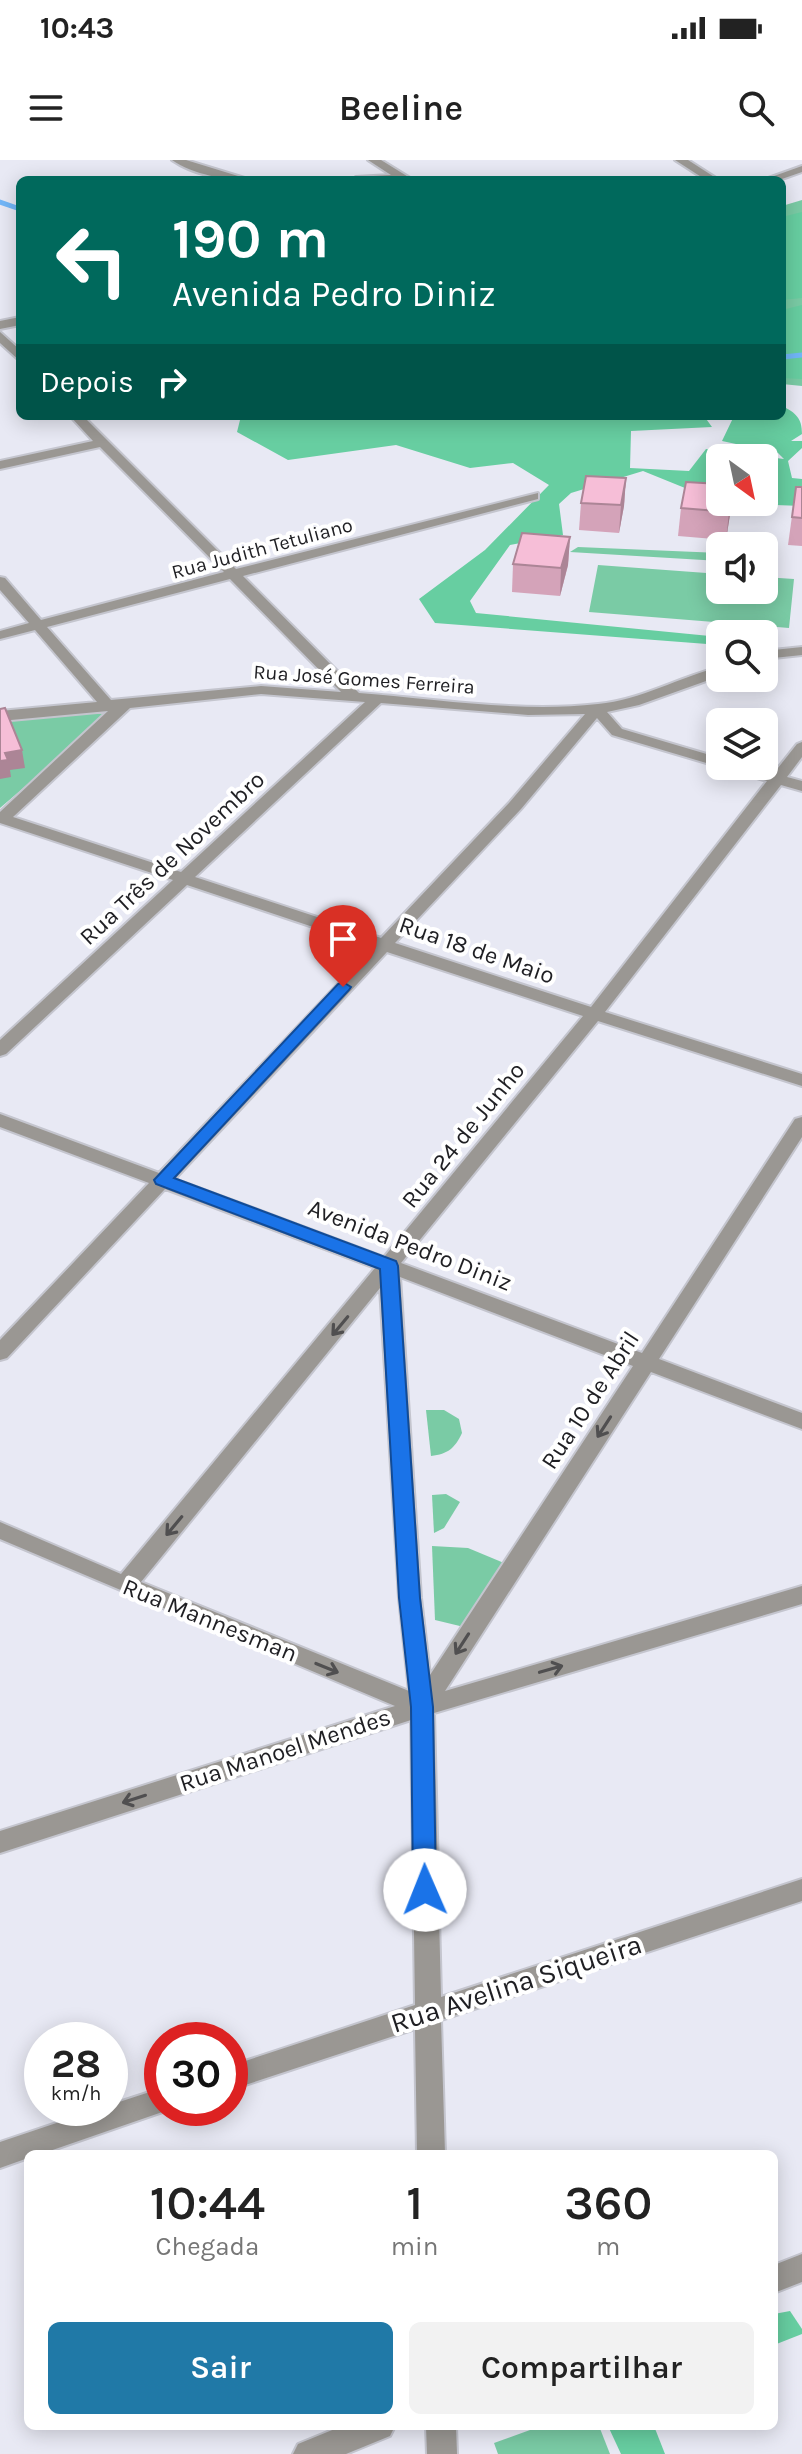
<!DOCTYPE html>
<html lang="pt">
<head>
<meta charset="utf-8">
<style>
	:root { --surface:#fff; --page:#f2f2f2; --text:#222; --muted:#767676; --accent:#2079a7 }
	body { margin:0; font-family:Karla,sans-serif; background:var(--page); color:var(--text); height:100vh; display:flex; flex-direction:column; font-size:30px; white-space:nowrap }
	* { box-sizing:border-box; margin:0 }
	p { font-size:26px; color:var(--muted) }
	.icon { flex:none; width:44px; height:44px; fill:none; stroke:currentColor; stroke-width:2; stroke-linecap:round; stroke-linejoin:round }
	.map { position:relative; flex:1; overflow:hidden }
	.side { position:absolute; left:24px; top:1990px; width:754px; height:280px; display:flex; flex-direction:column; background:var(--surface); border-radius:12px; box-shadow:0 4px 20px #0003 }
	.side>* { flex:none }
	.guide { position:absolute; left:16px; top:16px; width:770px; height:244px; border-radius:12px; box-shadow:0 4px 20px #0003; background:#00695c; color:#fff; overflow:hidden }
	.needle { width:52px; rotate:147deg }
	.tools { position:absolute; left:706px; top:284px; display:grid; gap:16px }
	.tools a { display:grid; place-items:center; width:72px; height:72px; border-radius:12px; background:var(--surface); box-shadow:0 4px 20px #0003; font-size:40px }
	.speed { position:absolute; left:24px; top:1862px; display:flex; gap:16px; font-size:40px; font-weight:700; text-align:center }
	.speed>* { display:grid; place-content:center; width:104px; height:104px; border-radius:50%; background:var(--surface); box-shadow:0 4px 20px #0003; line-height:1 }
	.speed small { font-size:20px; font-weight:400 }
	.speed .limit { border:12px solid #d22; background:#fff; color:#111 }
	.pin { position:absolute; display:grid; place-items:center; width:68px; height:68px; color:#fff; margin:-82px -34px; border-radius:50% 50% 50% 0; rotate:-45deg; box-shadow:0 0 8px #0007 }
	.pin .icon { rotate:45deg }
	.me { position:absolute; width:88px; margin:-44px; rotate:359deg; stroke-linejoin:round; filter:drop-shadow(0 0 6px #0008) }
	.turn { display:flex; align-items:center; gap:28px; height:168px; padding:0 24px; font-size:36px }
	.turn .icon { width:104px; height:104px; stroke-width:2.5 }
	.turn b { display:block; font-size:56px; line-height:68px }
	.then { display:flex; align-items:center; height:76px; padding:0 24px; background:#0003; gap:16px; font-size:30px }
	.eta { display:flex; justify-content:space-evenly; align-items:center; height:136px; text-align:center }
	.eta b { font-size:48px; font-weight:600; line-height:56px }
	.cta { display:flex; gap:16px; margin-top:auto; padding:16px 24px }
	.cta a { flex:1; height:92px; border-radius:12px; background:var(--accent); color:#fff; font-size:32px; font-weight:600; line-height:92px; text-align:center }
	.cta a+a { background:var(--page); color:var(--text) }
	.status { display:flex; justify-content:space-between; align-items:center; height:56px; padding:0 40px; background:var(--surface); direction:ltr }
	.status svg { height:22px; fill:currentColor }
	header { display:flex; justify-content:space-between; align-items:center; height:104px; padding:0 24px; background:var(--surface); font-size:36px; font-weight:600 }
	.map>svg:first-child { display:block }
	.green { fill:#7acba5 }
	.forest { fill:#67cea1; fill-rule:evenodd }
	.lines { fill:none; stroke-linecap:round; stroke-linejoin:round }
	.stream { stroke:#72b6f8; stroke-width:5 }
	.minor-casing { stroke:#c4c5ce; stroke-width:4 }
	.minor { fill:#9a9793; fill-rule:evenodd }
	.wall { fill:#d4a3b9 }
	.shaded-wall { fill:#ac8596 }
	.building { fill:#f6bed7; stroke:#ac8596; stroke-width:2 }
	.oneway { stroke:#504f50 }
	.route { fill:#1a73e8; stroke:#114b97; stroke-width:2 }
	.labels { text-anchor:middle; stroke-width:8; stroke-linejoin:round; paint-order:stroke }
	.far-street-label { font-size:20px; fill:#1f1f23; stroke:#fff }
	.street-label { font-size:24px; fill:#1f1f23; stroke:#fff }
	.near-street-label { font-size:28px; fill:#1f1f23; stroke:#fff }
</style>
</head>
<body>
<div class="status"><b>10:43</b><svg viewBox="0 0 49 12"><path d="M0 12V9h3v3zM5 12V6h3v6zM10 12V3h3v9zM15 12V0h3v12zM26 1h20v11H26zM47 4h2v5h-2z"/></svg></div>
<header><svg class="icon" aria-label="menu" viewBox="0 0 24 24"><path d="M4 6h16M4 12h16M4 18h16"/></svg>Beeline<svg class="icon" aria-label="search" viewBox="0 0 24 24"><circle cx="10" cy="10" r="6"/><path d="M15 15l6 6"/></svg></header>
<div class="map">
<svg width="802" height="2294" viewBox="0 0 802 2294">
	<rect width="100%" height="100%" fill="#e8e9f4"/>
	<!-- green -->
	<g class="green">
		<path d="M802 40V226L782 224V46Z"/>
		<path d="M578 387 720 393V401L570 392Z"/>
		<path d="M598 405 720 414V430H764V417L794 419 789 468 589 452Z"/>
		<path d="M112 551 110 554 0 648V558Z"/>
		<path d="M426 1250H444L459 1259 462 1273C455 1288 448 1294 431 1296Z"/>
		<path d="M446 1334 460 1342 444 1368 434 1373 432 1335Z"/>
		<path d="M432 1386 468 1388 504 1403 464 1467 435 1460Z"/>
		<path d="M541 2266H599L610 2294H498L494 2283Z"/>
	</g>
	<!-- forest -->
	<g class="forest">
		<path d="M802 52V138L782 140 785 120 782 57Z"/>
		<path d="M802 145V219L782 218V150Z"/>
		<path d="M782 246C796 253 802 258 802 274L791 281H802V288L788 301 792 318 802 319V346L722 343 643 311 571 333 559 344 563 375 510 385 470 441 476 453 720 477V485L435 463 419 439 485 390 549 325 513 303 470 308 396 285 288 300 237 272 241 256H704L712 267 631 271 630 308 689 311 706 289 784 299 778 293 722 281 734 256H782ZM720 298H764V342H720Z"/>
		<path d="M790 2151 802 2169V2174L774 2185V2154Z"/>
		<path d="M608 2266H654L665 2294H621Z"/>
	</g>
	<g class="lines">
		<!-- stream -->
		<g class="stream">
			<path d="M0 42 20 49"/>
			<path d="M782 197 802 195"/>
		</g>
		<!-- minor casing -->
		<g class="minor-casing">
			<g id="minor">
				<path d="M172 0H186L251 20C225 20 194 15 172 0Z"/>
				<path d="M368 0H381L410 18 351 20 356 17 391 15Z"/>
				<path d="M675 0H688L719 20H706Z"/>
				<path d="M802 6V12L779 20H763Z"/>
				<path d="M20 157V165L0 169V161Z"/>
				<path d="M0 172 20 190V201L0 183Z"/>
				<path d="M70 256H83L236 409 538 333V339L243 416 359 533C437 539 520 553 598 544 641 540 679 517 720 507V516L639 545 607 552 622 569 720 598V606H748L774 613 797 584 802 582V597L787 617 802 621V631L781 625 605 852 802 914V926L598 861 401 1103 642 1193 795 959 802 957V977L659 1199 802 1253V1269L651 1212 445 1531 802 1426V1444L434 1553 441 1837 802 1719V1741L441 1860 445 1994H417L415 1869 230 1930V1906L415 1845 411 1560 0 1693V1671L395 1546 0 1379V1362L121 1414 375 1108 165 1029 7 1198 0 1200V1180L149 1023 0 967V954L159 1013 373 787 187 725 6 894 0 896V880L173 720 0 663V652L108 551 0 561V551L97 542 35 470 0 479V471L29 463 0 430V417L5 418 41 460 224 412 100 287 0 309V301L93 281ZM230 419 341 532 261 526 111 540 47 467ZM261 534 365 542 181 712 13 657 130 548ZM381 543 528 555 585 554 509 643 381 778 195 717ZM597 558 612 575 767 621 591 847 395 783 521 649ZM387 792 583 856 384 1097 175 1019ZM400 1117 633 1206 430 1515 421 1438ZM380 1128 399 1438 409 1531 141 1422Z"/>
				<path d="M802 487V495L764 499V491Z"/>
				<path d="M162 1928V1948L171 1949 41 1994H28V1998L0 2008V1982L101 1948H110V1945Z"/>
				<path d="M802 2094V2122L774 2133V2105Z"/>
				<path d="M342 2266H395L390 2276 346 2294H293L298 2284Z"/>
				<path d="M426 2266H456L457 2294H427Z"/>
			</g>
		</g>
		<!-- minor -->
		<use href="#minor" class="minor"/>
	</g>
	<!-- wall -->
	<g class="wall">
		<path d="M626 318 624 346 619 373 579 370 581 343Z"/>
		<path d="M796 327H802V386L788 385Z"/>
		<path d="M720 342H732L726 380 678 376 681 348Z"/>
		<path d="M570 377 568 405 560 436 512 432 513 404Z"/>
	</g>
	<!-- shaded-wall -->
	<g class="shaded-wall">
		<path d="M626 318 624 346 619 373 621 345Z"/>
		<path d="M731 342H732L726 380 729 352Z"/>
		<path d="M570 377 568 405 560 436 561 408Z"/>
		<path d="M22 590 25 608 10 610 11 617 0 619V601L5 593Z"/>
	</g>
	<!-- building -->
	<g class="building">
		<path d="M586 316 626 318 621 345 581 343Z"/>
		<path d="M686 322 720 324V342H731L729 352 681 348Z"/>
		<path d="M796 327H802V358L792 357Z"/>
		<path d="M522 373 570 377 561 408 513 404Z"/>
		<path d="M5 548 22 590 5 593 8 600 0 601V549Z"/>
	</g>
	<!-- one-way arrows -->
	<defs><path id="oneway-shaft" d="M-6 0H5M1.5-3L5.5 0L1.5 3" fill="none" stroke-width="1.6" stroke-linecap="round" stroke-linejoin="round" transform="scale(2)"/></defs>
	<g class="oneway">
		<use href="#oneway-shaft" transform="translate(340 1166) rotate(130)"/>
		<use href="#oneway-shaft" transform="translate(604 1267) rotate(123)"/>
		<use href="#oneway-shaft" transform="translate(174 1366) rotate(130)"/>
		<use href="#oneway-shaft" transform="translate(462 1484) rotate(123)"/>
		<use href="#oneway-shaft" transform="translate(327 1508) rotate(22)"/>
		<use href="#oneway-shaft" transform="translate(551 1509) rotate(-16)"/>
		<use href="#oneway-shaft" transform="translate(134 1639) rotate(162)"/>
	</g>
	<!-- route -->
	<path class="route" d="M343 822 351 827 349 830 174 1018 396 1101 398 1106 420 1438 433 1547 436 1730 433 1737 425 1740 417 1737 413 1730 411 1547 399 1438 380 1109 156 1024 154 1020 338 824Z"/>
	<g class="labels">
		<!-- far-street labels -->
		<g class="far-street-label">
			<text transform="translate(262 388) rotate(-15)" y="7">Rua Judith Tetuliano</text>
			<text transform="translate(364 519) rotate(4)" y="7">Rua José Gomes Ferreira</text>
		</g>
		<!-- street labels -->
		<g class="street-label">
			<text transform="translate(172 698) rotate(-43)" y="8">Rua Três de Novembro</text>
			<text transform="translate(477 790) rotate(19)" y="8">Rua 18 de Maio</text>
			<text transform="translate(463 975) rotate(-51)" y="8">Rua 24 de Junho</text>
			<text transform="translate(410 1085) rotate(21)" y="8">Avenida Pedro Diniz</text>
			<text transform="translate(590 1240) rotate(-57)" y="8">Rua 10 de Abril</text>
			<text transform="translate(210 1460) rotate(22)" y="8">Rua Mannesman</text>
			<text transform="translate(285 1590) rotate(-18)" y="8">Rua Manoel Mendes</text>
		</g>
		<!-- near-street labels -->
		<g class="near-street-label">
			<text transform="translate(516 1823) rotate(-18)" y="10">Rua Avelina Siqueira</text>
		</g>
	</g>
</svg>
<div class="tools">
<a><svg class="needle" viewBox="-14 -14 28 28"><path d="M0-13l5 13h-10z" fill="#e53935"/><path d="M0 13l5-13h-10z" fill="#767676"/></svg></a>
<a><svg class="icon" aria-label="sound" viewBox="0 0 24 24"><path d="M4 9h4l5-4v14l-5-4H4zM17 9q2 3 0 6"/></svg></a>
<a><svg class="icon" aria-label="search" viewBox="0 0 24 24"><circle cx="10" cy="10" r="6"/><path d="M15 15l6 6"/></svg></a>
<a><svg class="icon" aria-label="layers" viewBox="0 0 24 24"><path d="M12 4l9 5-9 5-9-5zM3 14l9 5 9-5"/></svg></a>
</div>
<div class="speed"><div>28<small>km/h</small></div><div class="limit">30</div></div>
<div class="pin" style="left:343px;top:827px;background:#d93025"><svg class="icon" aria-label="arrive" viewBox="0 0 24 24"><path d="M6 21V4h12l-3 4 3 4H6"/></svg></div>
<svg class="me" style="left:425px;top:1730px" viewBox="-20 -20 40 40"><circle r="19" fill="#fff"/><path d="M0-13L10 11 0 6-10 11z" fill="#1a73e8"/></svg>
<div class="guide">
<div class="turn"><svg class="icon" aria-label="left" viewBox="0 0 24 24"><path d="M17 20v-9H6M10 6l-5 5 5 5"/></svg><div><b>190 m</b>Avenida Pedro Diniz</div></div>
<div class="then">Depois<svg class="icon" aria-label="right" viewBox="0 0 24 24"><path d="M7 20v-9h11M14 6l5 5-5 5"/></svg></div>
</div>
<section class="side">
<div class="eta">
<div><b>10:44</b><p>Chegada</p></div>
<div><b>1</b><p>min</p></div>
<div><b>360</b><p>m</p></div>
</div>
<div class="cta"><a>Sair</a><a>Compartilhar</a></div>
</section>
</div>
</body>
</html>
